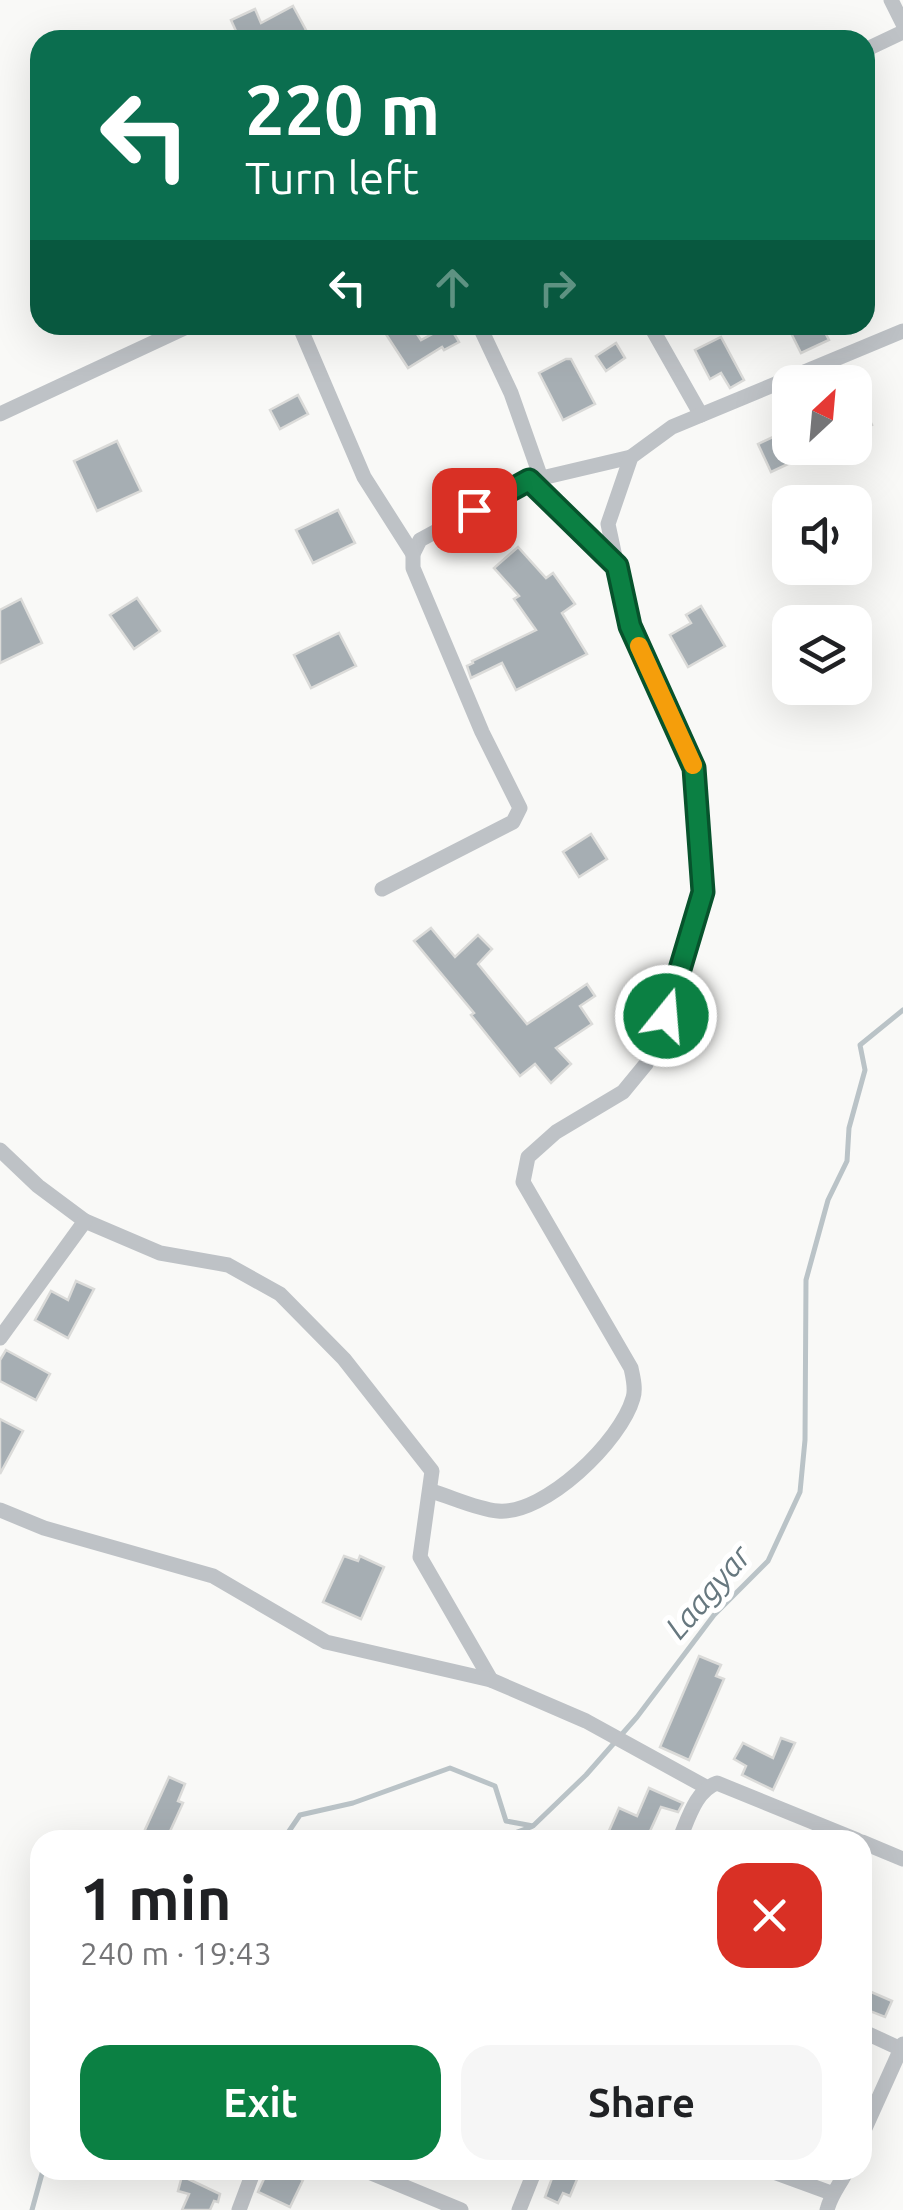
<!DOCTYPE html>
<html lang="en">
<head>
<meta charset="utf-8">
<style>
	:root { --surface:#fff; --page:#f6f6f6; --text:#202124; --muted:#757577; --accent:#0b8043 }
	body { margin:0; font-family:Ubuntu,sans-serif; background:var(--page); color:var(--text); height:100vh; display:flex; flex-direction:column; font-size:38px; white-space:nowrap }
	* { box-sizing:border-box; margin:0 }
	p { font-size:32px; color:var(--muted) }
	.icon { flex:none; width:55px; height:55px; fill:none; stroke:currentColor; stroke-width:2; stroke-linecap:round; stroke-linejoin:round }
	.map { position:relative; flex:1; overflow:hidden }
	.sheet { position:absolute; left:30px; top:1830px; width:842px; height:350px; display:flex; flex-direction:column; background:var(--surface); border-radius:30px; box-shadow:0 10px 40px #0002 }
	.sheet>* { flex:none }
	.top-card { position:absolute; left:30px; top:30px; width:845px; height:305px; border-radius:30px; box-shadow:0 10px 40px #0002; background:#0b6e4f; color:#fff; overflow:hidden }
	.needle { width:65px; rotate:26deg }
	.buttons { position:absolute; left:772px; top:365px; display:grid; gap:20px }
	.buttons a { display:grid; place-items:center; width:100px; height:100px; border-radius:20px; background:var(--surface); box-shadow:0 10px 40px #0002; font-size:50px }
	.pin { position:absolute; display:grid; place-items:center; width:85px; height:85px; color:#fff; margin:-42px; border-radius:20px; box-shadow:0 5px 15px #0006 }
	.me { position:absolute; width:110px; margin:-55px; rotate:17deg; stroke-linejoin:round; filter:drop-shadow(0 0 8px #0008) }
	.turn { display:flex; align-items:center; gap:35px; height:210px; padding:0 50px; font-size:45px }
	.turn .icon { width:130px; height:130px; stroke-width:2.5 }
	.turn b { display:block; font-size:70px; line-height:85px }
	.lanes { display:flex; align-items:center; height:95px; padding:0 50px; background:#0003; justify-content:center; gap:50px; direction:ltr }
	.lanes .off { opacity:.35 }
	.round { display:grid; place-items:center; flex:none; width:105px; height:105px; border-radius:30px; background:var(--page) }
	.overview { display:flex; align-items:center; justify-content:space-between; height:170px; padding:0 50px }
	h1 { font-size:60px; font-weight:700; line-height:75px }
	.cta { display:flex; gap:20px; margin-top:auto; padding:20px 50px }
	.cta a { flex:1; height:115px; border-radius:30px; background:var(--accent); color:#fff; font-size:40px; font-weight:700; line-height:115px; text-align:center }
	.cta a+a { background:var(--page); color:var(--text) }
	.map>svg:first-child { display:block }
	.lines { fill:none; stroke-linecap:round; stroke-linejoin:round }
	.stream { stroke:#bac3c7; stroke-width:5 }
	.building { fill:#a6aeb3; stroke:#dbdbd9; stroke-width:2.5 }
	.minor { stroke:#bec2c6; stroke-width:15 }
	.route-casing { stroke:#07532c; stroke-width:25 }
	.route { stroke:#0b8043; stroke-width:18 }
	.slow { stroke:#f59e0b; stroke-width:18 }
	.labels { text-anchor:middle; stroke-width:10; stroke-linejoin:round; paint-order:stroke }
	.water-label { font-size:32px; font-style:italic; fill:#67787f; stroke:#fff }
</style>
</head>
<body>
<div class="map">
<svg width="903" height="2210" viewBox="0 0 903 2210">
	<rect width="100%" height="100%" fill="#f9f9f7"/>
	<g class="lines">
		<!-- stream -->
		<g class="stream">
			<path d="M283 1840 300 1815 353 1803 450 1768 495 1786 506 1821 533 1826 586 1775 637 1717 714 1615 768 1561 800 1492 805 1440 806 1280 828 1200 847 1161 849 1128 865 1070 860 1045 903 1010"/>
			<path d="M495 1840 531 1827"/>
			<path d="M32 2210 43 2170"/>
		</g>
	</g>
	<!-- building -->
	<g class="building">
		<path d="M293 6 306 30 289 40H240L231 20 255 9 261 23Z"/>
		<path d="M380 325H411L421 340 449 325 459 342 444 350 442 347 408 368Z"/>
		<path d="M787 325H821L829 340 801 353Z"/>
		<path d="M721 337 744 380 730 388 721 373 710 379 695 350Z"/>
		<path d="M616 343 625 358 606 371 596 356Z"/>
		<path d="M566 359H571L595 404 563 420 539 373Z"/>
		<path d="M855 392 872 425 855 433Z"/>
		<path d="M298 395 308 414 280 429 270 410Z"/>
		<path d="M790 429V448H822L771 472 758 444Z"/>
		<path d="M117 441 141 491 97 511 74 461Z"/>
		<path d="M338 510 355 543 313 563 296 530Z"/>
		<path d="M518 547 546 578 553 573 575 604 562 613 587 654 516 690 502 663 471 678 467 666 473 663 472 661 536 630 514 599 519 596 494 568Z"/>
		<path d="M137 598 160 631 134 649 110 615Z"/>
		<path d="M21 599 42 643 0 663V610Z"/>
		<path d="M701 606 725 646 688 667 670 635 691 623 686 615Z"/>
		<path d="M339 633 356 666 311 688 294 655Z"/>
		<path d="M591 834 607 859 579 877 563 852Z"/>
		<path d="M431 928 455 957 478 935 492 949 478 964 527 1024 587 984 595 996 580 1006 592 1024 556 1048 571 1064 551 1083 535 1064 520 1076 471 1015 474 1013 414 941Z"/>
		<path d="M76 1281 94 1289 68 1338 35 1320 51 1291 68 1300Z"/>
		<path d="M6 1350 50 1374 36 1400 0 1381V1360Z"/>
		<path d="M0 1419 23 1431 0 1474Z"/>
		<path d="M344 1556 358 1561 360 1556 384 1567 361 1619 323 1602Z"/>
		<path d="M699 1656 721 1665 716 1676 724 1679 689 1760 660 1747Z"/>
		<path d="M781 1738 795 1743 773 1790 742 1775 746 1766 734 1759 743 1743 773 1758Z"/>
		<path d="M169 1777 185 1784 178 1801 183 1803 166 1840H161L144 1832Z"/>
		<path d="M649 1788 683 1803 678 1812 661 1807 646 1840H605L619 1808 637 1816Z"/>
		<path d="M862 1988 892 2001 885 2017 862 2008Z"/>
		<path d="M268 2170H282L303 2180 290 2207 258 2192Z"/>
		<path d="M555 2170H581L570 2196 563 2193 558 2203 545 2197Z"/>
		<path d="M182 2176 220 2194 218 2202 214 2201 210 2210H182L189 2194 178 2191Z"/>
	</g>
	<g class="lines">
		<!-- minor -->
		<g class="minor">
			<path d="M891 0 903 24"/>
			<path d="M865 50 903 32"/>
			<path d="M299 325 364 477 413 554"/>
			<path d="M479 325 511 393 541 478"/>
			<path d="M650 325 701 415"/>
			<path d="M0 414 191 325"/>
			<path d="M529 481 617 566"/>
			<path d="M382 889 513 822 520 808 482 732 413 568V554L420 540 529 481 631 457"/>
			<path d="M0 1150 38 1186 85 1221 160 1253 228 1265 280 1294 344 1359 432 1471 420 1557 491 1680"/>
			<path d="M0 1338 85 1221"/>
			<path d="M431 1491C452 1497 476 1509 498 1511 545 1515 621 1441 633 1398 636 1389 633 1377 631 1368L523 1182 528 1157 556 1132 623 1092 646 1064 666 1016 703 892 695 768 630 627 608 524 631 457 672 427 903 331"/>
			<path d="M0 1510 44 1528 213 1576 326 1642 491 1680 586 1721 706 1787"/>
			<path d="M679 1840C688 1820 695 1791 717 1783L857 1840"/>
			<path d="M862 1842 903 1859"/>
			<path d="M862 2031 903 2050"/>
			<path d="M862 2135 903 2044"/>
			<path d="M364 2170 461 2210"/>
			<path d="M768 2170 831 2193"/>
			<path d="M239 2210 254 2170"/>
			<path d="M519 2210 535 2170"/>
			<path d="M827 2210C831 2194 840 2185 847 2170"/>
		</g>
	</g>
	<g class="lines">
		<!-- route casing -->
		<g class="route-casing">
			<path id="route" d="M474 510 529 480 617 566 630 626 694 768 703 892 666 1016"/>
		</g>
		<!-- route -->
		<use href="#route" class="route"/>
		<!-- slow -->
		<path class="slow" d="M639 646 693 765"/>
	</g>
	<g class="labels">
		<!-- water labels -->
		<g class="water-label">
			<text transform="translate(708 1592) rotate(-49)" y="11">Laagyar</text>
		</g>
	</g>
</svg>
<div class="buttons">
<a><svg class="needle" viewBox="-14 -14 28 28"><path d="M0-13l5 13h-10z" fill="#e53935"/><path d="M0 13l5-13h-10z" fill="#757577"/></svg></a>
<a><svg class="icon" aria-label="sound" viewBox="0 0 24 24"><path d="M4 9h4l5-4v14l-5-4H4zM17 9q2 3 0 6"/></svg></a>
<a><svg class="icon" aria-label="layers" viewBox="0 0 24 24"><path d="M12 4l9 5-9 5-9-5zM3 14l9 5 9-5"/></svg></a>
</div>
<div class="pin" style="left:474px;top:510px;background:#d93025"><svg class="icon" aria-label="arrive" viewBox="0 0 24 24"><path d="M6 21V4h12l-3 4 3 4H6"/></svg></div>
<svg class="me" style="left:666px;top:1016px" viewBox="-20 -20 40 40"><circle r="17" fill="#0b8043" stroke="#fff" stroke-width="3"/><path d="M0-11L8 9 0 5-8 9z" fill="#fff"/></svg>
<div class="top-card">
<div class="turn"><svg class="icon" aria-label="left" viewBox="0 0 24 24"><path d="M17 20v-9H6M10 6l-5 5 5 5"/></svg><div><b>220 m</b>Turn left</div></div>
<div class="lanes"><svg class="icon" aria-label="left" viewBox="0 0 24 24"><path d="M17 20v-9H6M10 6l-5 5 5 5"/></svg><svg class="icon off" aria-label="ahead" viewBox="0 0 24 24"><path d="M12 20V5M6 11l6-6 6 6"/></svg><svg class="icon off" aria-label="right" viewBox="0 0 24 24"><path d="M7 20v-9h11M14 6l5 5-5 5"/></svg></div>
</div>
<section class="sheet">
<div class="overview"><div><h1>1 min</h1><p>240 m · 19:43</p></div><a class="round" style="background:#d93025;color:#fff"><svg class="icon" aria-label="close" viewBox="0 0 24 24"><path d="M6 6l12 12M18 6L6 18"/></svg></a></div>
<div class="cta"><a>Exit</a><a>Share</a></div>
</section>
</div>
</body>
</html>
